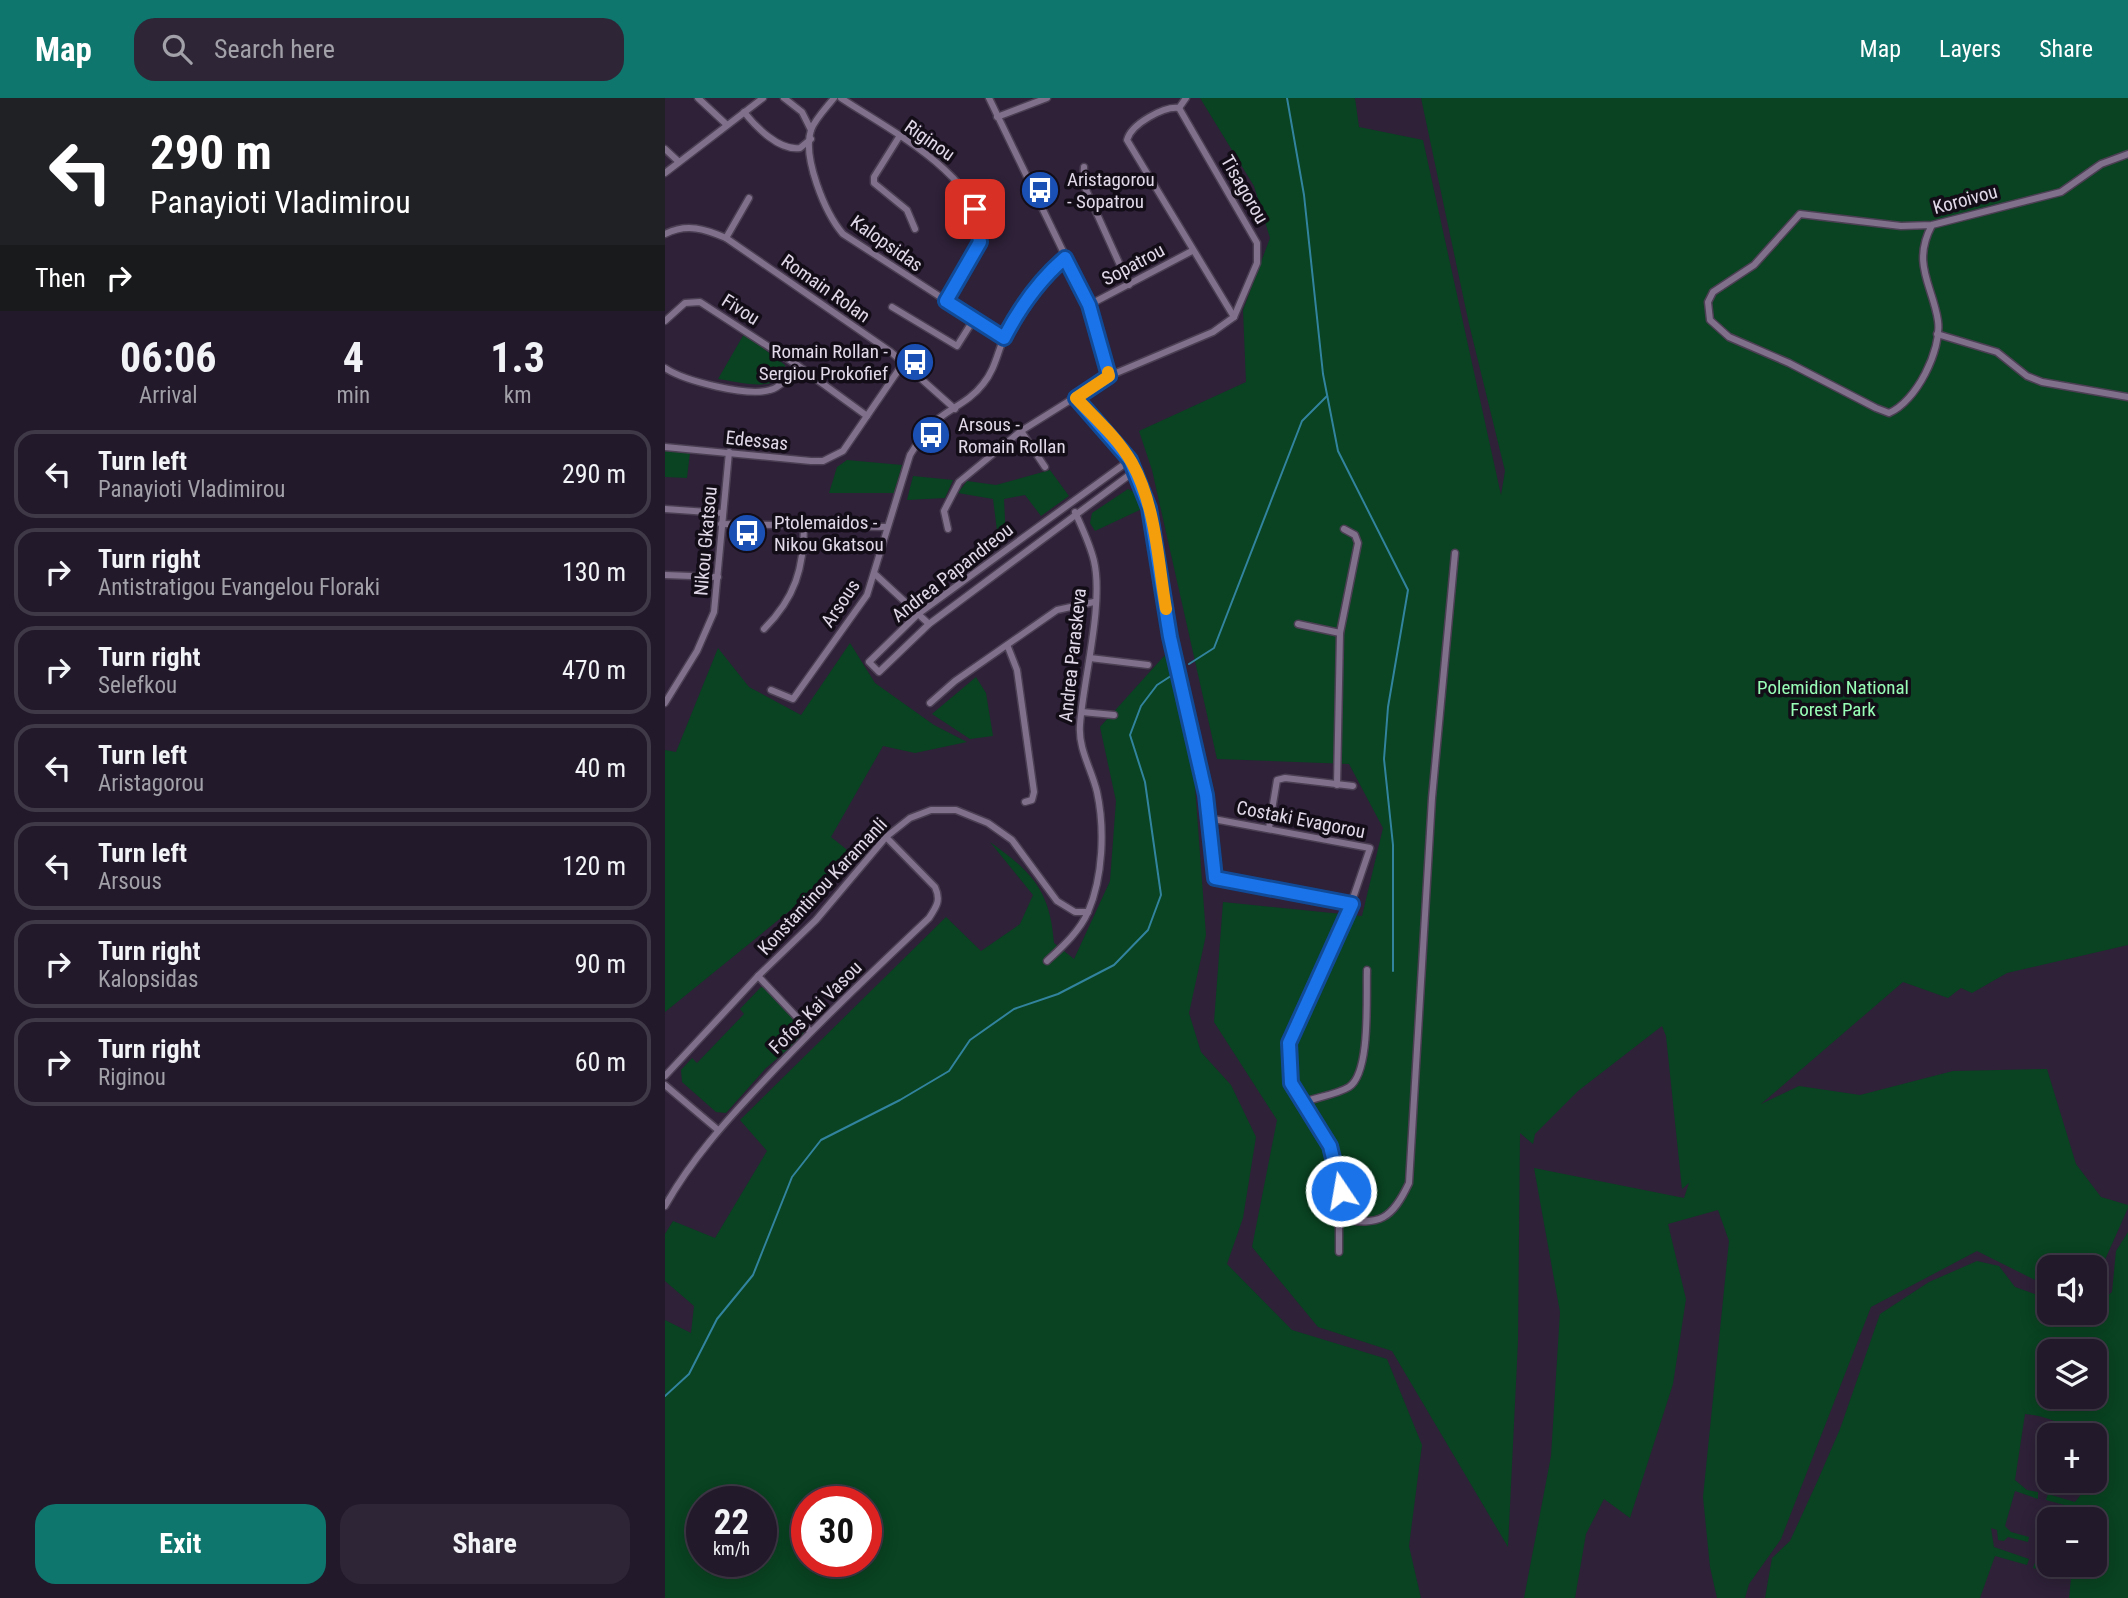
<!DOCTYPE html>
<html lang="en">
<head>
<meta charset="utf-8">
<style>
	:root { --surface:#22192a; --page:#2e2636; --text:#f1f3f6; --muted:#a2a0a8; --line:#3f3847; --accent:#0f766e }
	body { margin:0; font-family:"Roboto Condensed",sans-serif; background:var(--page); color:var(--text); height:100vh; display:flex; flex-direction:column; font-size:26px; white-space:nowrap }
	* { box-sizing:border-box; margin:0 }
	p { font-size:23px; color:var(--muted) }
	.icon { flex:none; width:38px; height:38px; fill:none; stroke:currentColor; stroke-width:2; stroke-linecap:round; stroke-linejoin:round }
	.map { position:relative; flex:1; overflow:hidden }
	.side { display:flex; flex-direction:column; background:var(--surface); width:665px }
	.side>* { flex:none }
	.guide { background:#202124; color:#fff; overflow:hidden }
	.controls { position:absolute; left:1372px; top:1157px; display:grid; gap:14px }
	.controls a { display:grid; place-items:center; width:70px; height:70px; border-radius:14px; background:var(--surface); box-shadow:0 4px 18px #0003,0 0 0 2px var(--line); font-size:35px }
	.speed { position:absolute; left:21px; top:1388px; display:flex; gap:14px; font-size:35px; font-weight:700; text-align:center }
	.speed>* { display:grid; place-content:center; width:91px; height:91px; border-radius:50%; background:var(--surface); box-shadow:0 4px 18px #0003,0 0 0 2px var(--line); line-height:1 }
	.speed small { font-size:18px; font-weight:400 }
	.speed .limit { border:10px solid #d22; background:#fff; color:#111 }
	.pin { position:absolute; display:grid; place-items:center; width:60px; height:60px; color:#fff; margin:-30px; border-radius:14px; box-shadow:0 4px 10px #0006 }
	.me { position:absolute; width:77px; margin:-38px; rotate:348deg; stroke-linejoin:round; filter:drop-shadow(0 0 5px #0008) }
	.turn { display:flex; align-items:center; gap:24px; height:147px; padding:0 35px; font-size:32px }
	.turn .icon { width:91px; height:91px; stroke-width:2.5 }
	.turn b { display:block; font-size:49px; line-height:60px }
	.then { display:flex; align-items:center; height:66px; padding:0 35px; background:#0003; gap:14px; font-size:26px }
	.eta { display:flex; justify-content:space-evenly; align-items:center; height:119px; text-align:center }
	.eta b { font-size:42px; font-weight:700; line-height:49px }
	.cta { display:flex; gap:14px; margin-top:auto; padding:14px 35px }
	.cta a { flex:1; height:80px; border-radius:21px; background:var(--accent); color:#fff; font-size:28px; font-weight:700; line-height:80px; text-align:center }
	.cta a+a { background:var(--page); color:var(--text) }
	ul { padding:0; list-style:none }
	li { display:flex; align-items:center; gap:21px; height:88px; margin:0 14px 10px; padding:0 21px; border:4px solid var(--line); border-radius:21px }
	li div { flex:1 }
	li b { display:block; font-size:26px }
	li em { font-style:normal }
	header { display:flex; align-items:center; gap:42px; box-sizing:border-box; height:98px; padding:0 35px; background:var(--accent); color:#fff }
	header strong { font-size:33px }
	nav { display:flex; gap:38px; margin-inline-start:auto; font-size:24px }
	.search { width:490px; height:63px; background:var(--page); display:flex; align-items:center; gap:18px; box-sizing:border-box; padding:0 24px; border-radius:21px; color:var(--muted); font-size:26px }
	main { display:flex; flex:1; min-height:0 }
	.map>svg:first-child { display:block }
	.green { fill:#094321; fill-rule:evenodd }
	.lines { fill:none; stroke-linecap:round; stroke-linejoin:round }
	.stream { stroke:#32839d; stroke-width:2 }
	.minor-casing { stroke:#4b3f53; stroke-width:9 }
	.minor { stroke:#80708c; stroke-width:6 }
	.route-casing { stroke:#114b97; stroke-width:18 }
	.route { stroke:#1a73e8; stroke-width:12 }
	.slow { stroke:#f59e0b; stroke-width:12 }
	.labels { text-anchor:middle; stroke-width:7; stroke-linejoin:round; paint-order:stroke }
	.street-label { font-size:19px; fill:#e1d9e8; stroke:#130d18 }
	.poi-label { font-size:19px; fill:#e1d9e8; stroke:#130d18; text-anchor:start }
	.park-label { font-size:19px; fill:#98feb6; stroke:#130d18 }
</style>
</head>
<body>
<header>
<strong>Map</strong>
<div class="search"><svg class="icon" aria-label="search" viewBox="0 0 24 24"><circle cx="10" cy="10" r="6"/><path d="M15 15l6 6"/></svg>Search here</div>
<nav><a>Map</a><a>Layers</a><a>Share</a></nav>
</header>
<main>
<section class="side">
<div class="guide">
<div class="turn"><svg class="icon" aria-label="left" viewBox="0 0 24 24"><path d="M17 20v-9H6M10 6l-5 5 5 5"/></svg><div><b>290 m</b>Panayioti Vladimirou</div></div>
<div class="then">Then<svg class="icon" aria-label="right" viewBox="0 0 24 24"><path d="M7 20v-9h11M14 6l5 5-5 5"/></svg></div>
</div>
<div class="eta">
<div><b>06:06</b><p>Arrival</p></div>
<div><b>4</b><p>min</p></div>
<div><b>1.3</b><p>km</p></div>
</div>
<ul>
<li><svg class="icon" aria-label="left" viewBox="0 0 24 24"><path d="M17 20v-9H6M10 6l-5 5 5 5"/></svg><div><b>Turn left</b><p>Panayioti Vladimirou</p></div><em>290 m</em></li>
<li><svg class="icon" aria-label="right" viewBox="0 0 24 24"><path d="M7 20v-9h11M14 6l5 5-5 5"/></svg><div><b>Turn right</b><p>Antistratigou Evangelou Floraki</p></div><em>130 m</em></li>
<li><svg class="icon" aria-label="right" viewBox="0 0 24 24"><path d="M7 20v-9h11M14 6l5 5-5 5"/></svg><div><b>Turn right</b><p>Selefkou</p></div><em>470 m</em></li>
<li><svg class="icon" aria-label="left" viewBox="0 0 24 24"><path d="M17 20v-9H6M10 6l-5 5 5 5"/></svg><div><b>Turn left</b><p>Aristagorou</p></div><em>40 m</em></li>
<li><svg class="icon" aria-label="left" viewBox="0 0 24 24"><path d="M17 20v-9H6M10 6l-5 5 5 5"/></svg><div><b>Turn left</b><p>Arsous</p></div><em>120 m</em></li>
<li><svg class="icon" aria-label="right" viewBox="0 0 24 24"><path d="M7 20v-9h11M14 6l5 5-5 5"/></svg><div><b>Turn right</b><p>Kalopsidas</p></div><em>90 m</em></li>
<li><svg class="icon" aria-label="right" viewBox="0 0 24 24"><path d="M7 20v-9h11M14 6l5 5-5 5"/></svg><div><b>Turn right</b><p>Riginou</p></div><em>60 m</em></li>
</ul>
<div class="cta"><a>Exit</a><a>Share</a></div>
</section>
<div class="map">
<svg width="1463" height="1500" viewBox="0 0 1463 1500">
	<rect width="100%" height="100%" fill="#2e2138"/>
	<!-- green -->
	<g class="green">
		<path d="M535 0H690L694 29 758 42 836 397 840 373 804 226 756 0H1463V847L1342 875 1307 895 1296 890 1283 900 1238 884 1096 1006 1134 988 1195 997 1288 973 1382 971 1411 1066 1436 1099 1463 1107V1110L1431 1182 1430 1169H1384V1185L1378 1186 1312 1153 1206 1209 1116 1441 1084 1486 1080 1500H1052L1045 1469 1038 1399 1064 1143 1053 1112 1003 1126 1021 1201 1008 1286 965 1420 939 1401 921 1436 910 1500H859L886 1358 895 1214 869 1070 1019 1100 1024 1085 1017 1091 1001 938 997 928 913 993 870 1036 868 1046 855 1035 853 1243 843 1449 727 1253 653 1229 587 1149 612 1022 549 924 558 804 697 818 718 730 684 666 552 661 487 372 474 333 581 284 578 212 605 140 589 88Z"/>
		<path d="M79 236 120 267C119 298 71 283 53 281Z"/>
		<path d="M0 352 25 354 22 380 0 379Z"/>
		<path d="M182 362 237 367 229 395H164L172 369Z"/>
		<path d="M385 372 404 398 376 418 360 397 339 401 341 442 334 448 328 401 293 395 302 383 331 387Z"/>
		<path d="M248 378 288 382 280 400 242 402Z"/>
		<path d="M463 391 476 398 481 409 430 433 425 425 427 415Z"/>
		<path d="M185 545 210 585 269 627 302 644 250 655 218 648 166 739 191 759 0 914V652L11 654 53 550 84 589 136 617Z"/>
		<path d="M500 557 529 675 541 837 524 915 536 954 566 987 591 1039 578 1120 562 1166 627 1232 722 1261 757 1347 744 1448 756 1500H0V1222L26 1235 29 1208 0 1183V1136L8 1123 50 1140 102 1053 75 1022 281 819 316 853 355 826 368 797 325 744C367 774 385 792 389 845L409 861 445 783 451 703 435 629ZM37 1404H96V1463H37ZM142 1404H201V1463H142Z"/>
		<path d="M311 579 321 595 328 638 305 641 267 616Z"/>
		<path d="M96 889 102 890 140 930 137 939 100 971 61 1015 51 1014 17 984 16 972 27 960 32 965 79 916 75 911Z"/>
		<path d="M1463 1134V1500H1404L1406 1480 1368 1470 1371 1462 1409 1472 1411 1467 1430 1466V1421H1415L1403 1408 1381 1402 1383 1396 1410 1404 1418 1394 1416 1383 1430 1382V1337H1424V1330C1399 1331 1387 1318 1360 1316L1350 1382 1362 1392 1373 1394V1401L1350 1393 1340 1428 1346 1434 1364 1439 1363 1444 1343 1439 1339 1443 1333 1442 1332 1432 1326 1430 1329 1449 1364 1461 1362 1467 1330 1458 1315 1500H1100L1107 1460 1125 1443 1152 1384 1175 1331 1215 1216 1264 1184 1312 1163 1334 1168 1350 1189 1384 1201V1214H1430V1209L1447 1194 1451 1153ZM1384 1253H1430V1298H1384Z"/>
	</g>
	<g class="lines">
		<!-- stream -->
		<g class="stream">
			<path d="M622 0 639 97 658 276 673 353 743 492 723 609 719 661 728 747V873"/>
			<path d="M524 566 549 550 637 323 662 298"/>
			<path d="M0 1298 24 1276 52 1221 88 1177 127 1079 156 1042 235 1002 284 973 305 942 349 911 393 896 449 867 483 832 496 797 480 684 465 637 476 608 492 587 509 576"/>
		</g>
		<!-- minor casing -->
		<g class="minor-casing">
			<g id="minor">
				<path d="M33 0 62 27"/>
				<path d="M119 0 137 14 146 32"/>
				<path d="M169 0C162 9 150 21 146 32 137 59 160 115 178 136L339 240"/>
				<path d="M176 0C219 29 325 82 315 143 311 164 291 185 280 203"/>
				<path d="M324 0 424 207 444 278"/>
				<path d="M514 10C499 8 466 26 462 42L569 219"/>
				<path d="M514 10 521 0"/>
				<path d="M79 14C91 29 114 53 135 50L146 41"/>
				<path d="M332 19 382 0"/>
				<path d="M234 39 209 79V85L242 112 250 131"/>
				<path d="M0 51 14 64"/>
				<path d="M419 69 418 85 464 187"/>
				<path d="M0 75 98 0"/>
				<path d="M1267 127C1246 166 1268 188 1273 223 1277 252 1251 304 1224 315L1211 310 1124 265 1064 239 1045 222 1043 204 1048 194 1089 167 1135 116 1236 128 1267 127 1396 94 1436 66 1463 56"/>
				<path d="M0 136C22 125 40 131 61 140L226 254 290 311"/>
				<path d="M61 140 84 100"/>
				<path d="M424 207 527 153"/>
				<path d="M227 209 292 248 309 221"/>
				<path d="M0 223 20 205 35 204 132 267 202 318"/>
				<path d="M1272 236 1332 254 1362 278 1377 284 1463 299"/>
				<path d="M0 270C19 283 83 299 105 292 117 289 125 276 132 267"/>
				<path d="M411 300 465 362 484 410 505 539 541 697 550 780 686 806"/>
				<path d="M356 333 380 369"/>
				<path d="M0 349 146 363H158L178 353 239 264"/>
				<path d="M465 362 253 516 204 564 214 574 264 526 471 372"/>
				<path d="M0 411 57 415"/>
				<path d="M56 426 222 429"/>
				<path d="M283 431 279 413 294 384 356 333 444 278 548 234 569 219 592 165V145L514 10"/>
				<path d="M0 477 53 479"/>
				<path d="M211 477 264 526"/>
				<path d="M633 526 675 535"/>
				<path d="M99 531C130 500 139 470 139 427"/>
				<path d="M343 549 352 572 369 694 367 702 360 704"/>
				<path d="M425 560 483 567"/>
				<path d="M106 592 128 601 202 497 245 357C251 348 256 338 263 330 279 312 303 306 318 286 329 273 332 257 338 242 351 210 374 182 400 161"/>
				<path d="M0 605 32 553 49 514 64 354"/>
				<path d="M265 605 290 583 392 512 429 504"/>
				<path d="M417 614 449 617"/>
				<path d="M672 687 675 535 693 445 690 437 679 431"/>
				<path d="M543 720 705 750 686 806 624 945 626 985 665 1048 674 1074V1154"/>
				<path d="M604 730 612 682 620 680 688 688"/>
				<path d="M382 863C397 849 414 834 423 814 438 779 440 731 432 694 427 672 413 651 415 627 418 583 439 506 429 463 425 446 417 430 410 414"/>
				<path d="M93 878 145 933"/>
				<path d="M0 978 93 878 151 822 221 739 245 720 266 712H291L323 725 347 742 392 803 410 814H423"/>
				<path d="M0 987 53 1032"/>
				<path d="M636 1005C651 999 671 997 684 989 706 975 701 898 702 872"/>
				<path d="M0 1108C26 1062 60 1024 96 986 150 928 207 874 264 820 272 808 276 802 270 789L221 739"/>
				<path d="M676 1121C715 1128 727 1121 744 1085L767 700 790 455"/>
			</g>
		</g>
		<!-- minor -->
		<use href="#minor" class="minor"/>
	</g>
	<g class="lines">
		<!-- route casing -->
		<g class="route-casing">
			<path id="route" d="M310 111 315 144 281 203 339 240C355 209 373 183 400 160L424 207 444 278 411 300 465 362 484 410 505 539 541 697 550 780 687 806 624 945 626 985 665 1048 676 1093"/>
		</g>
		<!-- route -->
		<use href="#route" class="route"/>
		<!-- slow -->
		<path class="slow" d="M443 274 444 278 411 300C430 320 453 340 467 365 491 408 493 464 501 511"/>
	</g>
	<!-- icons -->
	<defs>
		<g id="bus-disc" transform="scale(2.0125)"><circle r="9.5" fill="#1a4fb4" stroke="#130d18"/><path d="M-5-6H5V4H4V6H2V4H-2V6H-4V4H-5ZM-3.5-4V0h7V-4ZM-3.5 1.2v1.5H-2V1.2ZM2 1.2v1.5H3.5V1.2Z" fill="#fff"/></g>
	</defs>
	<g fill-rule="evenodd">
		<use href="#bus-disc" x="375" y="92"/>
		<use href="#bus-disc" x="250" y="264"/>
		<use href="#bus-disc" x="266" y="337"/>
		<use href="#bus-disc" x="82" y="435"/>
	</g>
	<g class="labels">
		<!-- street labels -->
		<g class="street-label">
			<text transform="translate(265 42) rotate(35)" y="7">Riginou</text>
			<text transform="translate(580 91) rotate(60)" y="7">Tisagorou</text>
			<text transform="translate(1300 101) rotate(-15)" y="7">Koroivou</text>
			<text transform="translate(222 145) rotate(35)" y="7">Kalopsidas</text>
			<text transform="translate(468 166) rotate(-28)" y="7">Sopatrou</text>
			<text transform="translate(161 190) rotate(35)" y="7">Romain Rolan</text>
			<text transform="translate(76 211) rotate(32)" y="7">Fivou</text>
			<text transform="translate(92 342) rotate(6)" y="7">Edessas</text>
			<text transform="translate(40 443) rotate(-85)" y="7">Nikou Gkatsou</text>
			<text transform="translate(287 474) rotate(-38)" y="7">Andrea Papandreou</text>
			<text transform="translate(175 505) rotate(-56)" y="7">Arsous</text>
			<text transform="translate(407 557) rotate(-84)" y="7">Andrea Paraskeva</text>
			<text transform="translate(636 721) rotate(11)" y="7">Costaki Evagorou</text>
			<text transform="translate(157 788) rotate(-47)" y="7">Konstantinou Karamanli</text>
			<text transform="translate(150 909) rotate(-45)" y="7">Fofos Kai Vasou</text>
		</g>
		<!-- poi labels -->
		<g class="poi-label">
			<text x="402" y="88">Aristagorou<tspan x="402" dy="22">- Sopatrou</tspan></text>
			<text x="223" y="260" text-anchor="end">Romain Rollan -<tspan x="223" dy="22">Sergiou Prokofief</tspan></text>
			<text x="293" y="333">Arsous -<tspan x="293" dy="22">Romain Rollan</tspan></text>
			<text x="109" y="431">Ptolemaidos -<tspan x="109" dy="22">Nikou Gkatsou</tspan></text>
		</g>
		<!-- park labels -->
		<g class="park-label">
			<text x="1168" y="596">Polemidion National<tspan x="1168" dy="22">Forest Park</tspan></text>
		</g>
	</g>
</svg>
<div class="controls">
<a><svg class="icon" aria-label="sound" viewBox="0 0 24 24"><path d="M4 9h4l5-4v14l-5-4H4zM17 9q2 3 0 6"/></svg></a>
<a><svg class="icon" aria-label="layers" viewBox="0 0 24 24"><path d="M12 4l9 5-9 5-9-5zM3 14l9 5 9-5"/></svg></a>
<a>+</a>
<a>−</a>
</div>
<div class="speed"><div>22<small>km/h</small></div><div class="limit">30</div></div>
<div class="pin" style="left:310px;top:111px;background:#d93025"><svg class="icon" aria-label="arrive" viewBox="0 0 24 24"><path d="M6 21V4h12l-3 4 3 4H6"/></svg></div>
<svg class="me" style="left:676px;top:1093px" viewBox="-20 -20 40 40"><circle r="17" fill="#1a73e8" stroke="#fff" stroke-width="3"/><path d="M0-11L8 9 0 5-8 9z" fill="#fff"/></svg>
</div>
</main>
</body>
</html>
